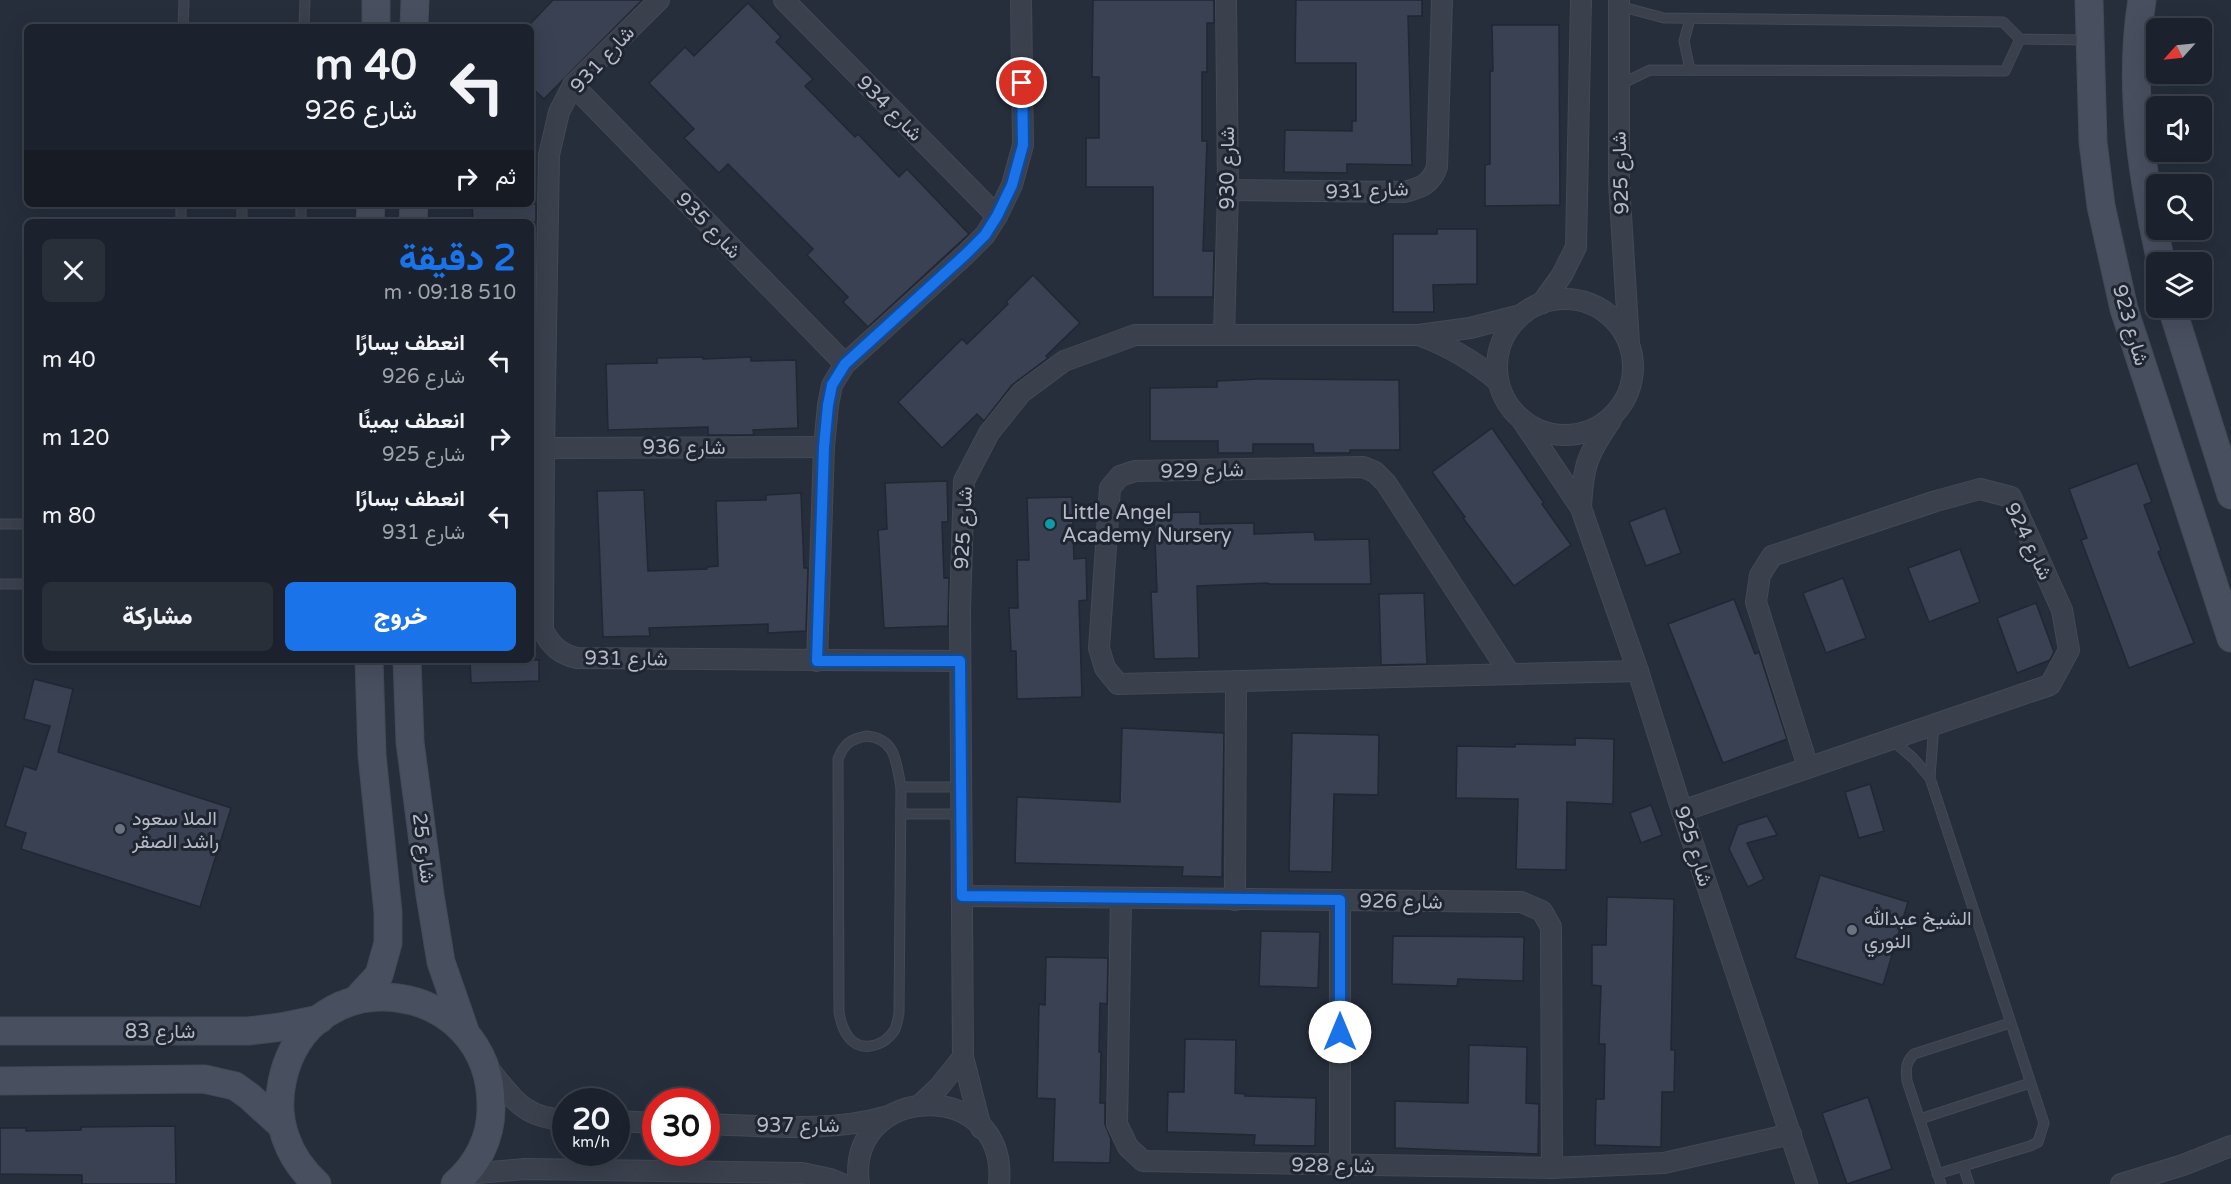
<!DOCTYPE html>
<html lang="ar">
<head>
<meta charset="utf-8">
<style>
	:root { --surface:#1c222d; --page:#292f39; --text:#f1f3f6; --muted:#a0a4aa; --line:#3a3f49; --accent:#1a73e8 }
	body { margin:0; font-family:"Varela Round",Vazirmatn,sans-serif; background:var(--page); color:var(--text); direction:rtl; height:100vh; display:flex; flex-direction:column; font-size:22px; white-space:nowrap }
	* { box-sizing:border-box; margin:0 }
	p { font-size:20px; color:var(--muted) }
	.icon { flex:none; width:33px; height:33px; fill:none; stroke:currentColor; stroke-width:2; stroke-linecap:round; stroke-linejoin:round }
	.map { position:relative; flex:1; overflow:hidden; direction:ltr }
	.panel { position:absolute; left:24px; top:219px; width:510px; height:444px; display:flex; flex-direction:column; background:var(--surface); border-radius:9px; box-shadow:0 6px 24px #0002,0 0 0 2px var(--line); direction:rtl }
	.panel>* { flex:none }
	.top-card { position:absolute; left:24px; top:24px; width:510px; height:183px; border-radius:9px; box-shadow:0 6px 24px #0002,0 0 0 2px var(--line); direction:rtl; background:#1c222d; color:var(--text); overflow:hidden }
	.needle { width:39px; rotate:243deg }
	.controls { position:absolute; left:2146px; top:18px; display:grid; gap:12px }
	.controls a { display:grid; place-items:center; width:66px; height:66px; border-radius:9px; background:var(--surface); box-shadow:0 6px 24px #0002,0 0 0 2px var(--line); font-size:30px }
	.speed { position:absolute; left:552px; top:1088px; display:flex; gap:12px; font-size:30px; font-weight:700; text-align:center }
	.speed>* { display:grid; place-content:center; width:78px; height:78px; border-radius:50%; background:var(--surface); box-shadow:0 6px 24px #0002,0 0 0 2px var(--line); line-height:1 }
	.speed small { font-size:15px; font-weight:400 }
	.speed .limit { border:9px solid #d22; background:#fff; color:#111 }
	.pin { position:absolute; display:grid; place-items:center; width:51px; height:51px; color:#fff; margin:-26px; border:3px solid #fff; border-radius:50%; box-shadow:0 2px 6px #0007 }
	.me { position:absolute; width:66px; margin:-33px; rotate:0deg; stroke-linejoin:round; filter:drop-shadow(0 0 4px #0008) }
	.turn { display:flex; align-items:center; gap:21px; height:126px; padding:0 18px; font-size:27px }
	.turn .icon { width:78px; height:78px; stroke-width:2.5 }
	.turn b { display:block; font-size:42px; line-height:51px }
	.then { display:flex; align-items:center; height:57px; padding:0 18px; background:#0003; gap:12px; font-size:22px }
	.round { display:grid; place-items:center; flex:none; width:63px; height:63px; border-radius:9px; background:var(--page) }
	.overview { display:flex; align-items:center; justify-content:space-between; height:102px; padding:0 18px }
	h1 { font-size:36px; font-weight:800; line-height:45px; color:var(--accent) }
	.action { display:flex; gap:12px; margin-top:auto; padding:12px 18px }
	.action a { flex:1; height:69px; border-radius:9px; background:var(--accent); color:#fff; font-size:24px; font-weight:800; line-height:69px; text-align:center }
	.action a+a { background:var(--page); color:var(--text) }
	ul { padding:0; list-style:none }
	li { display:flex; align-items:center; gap:18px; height:78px; padding:0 18px }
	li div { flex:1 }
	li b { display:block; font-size:22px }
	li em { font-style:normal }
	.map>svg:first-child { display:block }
	.building { fill:#394152; stroke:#212733; stroke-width:1.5 }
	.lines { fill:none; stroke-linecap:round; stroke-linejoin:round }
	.lane-casing { stroke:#434955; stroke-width:11 }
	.street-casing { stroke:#434955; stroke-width:22 }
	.secondary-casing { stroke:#434955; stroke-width:29 }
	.lane { stroke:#3a404c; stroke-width:9 }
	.street { stroke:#3a404c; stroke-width:20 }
	.secondary { stroke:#484f5f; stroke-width:27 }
	.route-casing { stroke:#114b97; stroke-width:15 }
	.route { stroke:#1a73e8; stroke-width:10 }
	.culture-dot { fill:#0f9aa8; stroke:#1f2531; stroke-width:2 }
	.worship-dot { fill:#6b7280; stroke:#1f2531; stroke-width:2 }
	.labels { text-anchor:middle; stroke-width:6; stroke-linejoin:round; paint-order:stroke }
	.street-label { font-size:20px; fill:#b6bbc7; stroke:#1f2531 }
	.poi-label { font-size:20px; fill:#b6bbc7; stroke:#1f2531; text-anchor:start }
</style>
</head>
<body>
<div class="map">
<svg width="2231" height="1184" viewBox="0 0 2231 1184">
	<rect width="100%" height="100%" fill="#262e3c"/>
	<!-- building -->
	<g class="building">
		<path d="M553 0H642L544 99 531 87V23Z"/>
		<path d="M1093 0H1214V23H1207V72H1202V141H1207L1203 251H1214L1213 297H1153V187H1086V138H1099V77H1092Z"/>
		<path d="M1296 0H1422V16H1408L1412 165 1347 164V173L1284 172 1285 130 1352 131V121H1356V63H1295Z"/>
		<path d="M748 3 781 37 776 42 813 79 805 86 855 137 858 134 899 177 907 169 969 234 868 327 843 302 848 297 807 255 813 249 728 164 719 173 684 138 694 129 649 83 685 47 694 56Z"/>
		<path d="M1492 25H1559L1560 205 1485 206V165L1490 164V71H1493Z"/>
		<path d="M472 204H536V222H473Z"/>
		<path d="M1437 229H1477V284L1433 285 1434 312H1393V234H1437Z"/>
		<path d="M1033 275 1080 323 1046 356 1048 358 1012 385 984 421 977 414 942 448 898 402 962 339 967 344 1008 304 1006 302Z"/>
		<path d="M703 357V359L751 357V361L796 360 798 428 753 430 754 435H708V427L608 430 606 364 657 363V358Z"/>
		<path d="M1259 379 1399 380 1400 450H1350V453H1314L1313 444H1253V453H1218V441H1150V388L1217 387V381Z"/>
		<path d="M1492 428 1544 503 1542 504 1571 545 1514 586 1463 518 1465 517 1432 472Z"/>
		<path d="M2137 463 2152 502 2144 505 2161 550 2158 552 2194 643 2129 668 2081 540 2087 538 2069 489Z"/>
		<path d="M947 481 948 522H942L944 578H949L948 626 884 628 878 530 887 529 885 483Z"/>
		<path d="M644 490 648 571 707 569V567L718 566 716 501 766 500V495L801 493 804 568H808L806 631 768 633V624L649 628 650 636 603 637 597 491Z"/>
		<path d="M1072 497 1074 559 1086 558 1087 600 1079 601 1082 697 1017 699 1016 651H1011L1009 608H1018L1017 560H1029L1027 498Z"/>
		<path d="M1665 508 1681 553 1646 566 1629 522Z"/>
		<path d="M1200 512V524L1254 523V534L1314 532 1315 540 1369 539 1371 584H1268V583L1197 586 1199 658 1154 659 1151 592H1157L1154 513Z"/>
		<path d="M1960 549 1980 602 1929 622 1908 568Z"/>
		<path d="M1843 578 1866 638 1826 653 1803 593Z"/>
		<path d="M1424 593 1427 664 1381 665 1379 594Z"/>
		<path d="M1734 599 1755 654 1759 652 1787 739 1723 763 1668 624Z"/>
		<path d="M2036 603 2054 652 2050 660 2017 673 1997 618Z"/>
		<path d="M470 660H539V681L471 683Z"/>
		<path d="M34 679 73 689 58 752 231 808 200 907 21 849 26 833 5 826 24 766 36 770 50 726 24 719Z"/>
		<path d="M1122 728 1224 733 1222 877 1182 876 1183 867 1015 863 1017 797 1120 802Z"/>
		<path d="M1292 733 1379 735 1378 795 1334 794 1332 872 1289 871Z"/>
		<path d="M1575 738 1614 739 1613 804 1567 802 1566 870 1516 869 1518 799 1456 798 1457 746 1515 747V744L1575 745Z"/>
		<path d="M1870 784 1884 831 1859 838 1845 792Z"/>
		<path d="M1651 805 1662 835 1641 843 1630 813Z"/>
		<path d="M1767 816 1777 835 1747 843 1764 879 1748 887 1729 849 1738 825Z"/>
		<path d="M1820 875 1908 902 1883 985 1795 958Z"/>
		<path d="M1607 897 1674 899 1671 1050H1675L1674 1092H1662L1661 1147 1595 1145 1596 1099H1604L1605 1044H1599L1601 986 1592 985V945H1606Z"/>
		<path d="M1261 931 1320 932 1318 988 1259 986Z"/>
		<path d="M1393 936 1524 937 1523 981 1458 979 1457 986 1392 984Z"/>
		<path d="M1046 957 1108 958 1107 1004 1100 1003 1099 1052H1101L1100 1103H1105V1124L1111 1139 1110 1163 1053 1162 1055 1099 1037 1098 1039 1004 1045 1005Z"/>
		<path d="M1185 1039 1236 1040 1235 1093 1245 1094V1096L1316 1098 1315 1146 1254 1145 1255 1135 1167 1132 1168 1092H1184Z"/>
		<path d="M1469 1045 1527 1047 1526 1103 1539 1104 1538 1154 1395 1148V1101L1468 1103Z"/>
		<path d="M1868 1097 1892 1169 1847 1184 1822 1113Z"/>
		<path d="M175 1126 176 1184H82V1175L0 1174V1128H26V1131L81 1130V1127Z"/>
	</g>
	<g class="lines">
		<!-- lane casing -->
		<g class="lane-casing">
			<g id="lane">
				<path d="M1619 6 1664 18 2003 22 2020 39 2087 40"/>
				<path d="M183 27 184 0"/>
				<path d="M304 27 305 0"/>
				<path d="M1690 70 1684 41 1690 19"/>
				<path d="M1619 85 1650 70 2005 71 2020 39"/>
				<path d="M181 222V204"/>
				<path d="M242 222V204"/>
				<path d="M301 222V204"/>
				<path d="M0 524H27"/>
				<path d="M0 584H27"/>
				<path d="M1934 724 1930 778 2044 1123 2038 1142 2030 1146 1937 1174"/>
				<path d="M867 736C896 739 896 762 901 787L899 1013C898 1019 897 1026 894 1031 889 1038 883 1043 875 1045 852 1052 842 1031 839 1012L838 759C844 744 850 739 867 736Z"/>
				<path d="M1891 739 1914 759 1930 778"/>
				<path d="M901 787H961"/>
				<path d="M901 814H961"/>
				<path d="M1920 1119 2030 1083"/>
				<path d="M1963 1166 1969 1184"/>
				<path d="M1941 1184 1907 1081C1906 1069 1905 1063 1914 1054L2010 1023"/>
			</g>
		</g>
		<!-- street casing -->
		<g class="street-casing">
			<g id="street">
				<path d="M659 0 573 85 559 112 549 155 544 448 543 630C551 646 560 654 577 658L960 661"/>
				<path d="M784 0 997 216"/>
				<path d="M1619 0V183L1629 343"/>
				<path d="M573 85 845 364"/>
				<path d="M1228 190 1404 192C1421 188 1431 184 1437 167L1442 0"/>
				<circle cx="1565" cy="367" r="68"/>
				<path d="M1542 303 1562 275 1576 247 1581 0"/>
				<path d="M1224 335 1228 190 1226 0"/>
				<path d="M1421 336C1451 347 1474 361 1498 381"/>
				<path d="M1522 420 1581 508 1638 671 1682 811 1807 1184"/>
				<path d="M544 448 824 447"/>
				<path d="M1581 508C1583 466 1587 455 1611 420"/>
				<path d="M817 661 824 447 828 405 832 385 845 364 966 254 985 235 997 216 1012 185 1023 145 1021 0"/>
				<path d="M1510 674 1386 483 1375 472 1363 467 1135 471 1120 476 1110 488 1099 648 1105 668 1118 684 1638 671"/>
				<path d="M1682 811 2050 685 2069 650 2062 610 2011 497 1980 489 1936 501 1772 556 1760 575 1756 602 1808 767"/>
				<path d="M962 896 1521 902 1542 911 1551 927 1552 1168"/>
				<path d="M1121 899 1117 1124 1128 1147 1143 1161 1552 1168 1664 1163 1791 1134"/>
				<path d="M1235 900 1236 682"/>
				<path d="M484 1063C511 1095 520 1118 566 1120"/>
				<path d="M920 1105 939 1087 963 1057"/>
				<path d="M616 1121 656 1123"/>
				<path d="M706 1124C768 1126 829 1133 888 1116"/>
				<path d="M981 1128 963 1057 960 609 964 481 989 433 1021 393 1064 361 1135 335H1419L1470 328 1521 315"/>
				<path d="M1340 1165V900"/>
				<path d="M466 1174 525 1169 802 1173 830 1179 842 1184"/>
				<path d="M859 1184C845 1082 1009 1076 999 1184"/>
				<path d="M2121 1184 2183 1165 2231 1146"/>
			</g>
		</g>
		<!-- secondary casing -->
		<g class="secondary-casing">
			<g id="secondary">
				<path d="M2089 0 2093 142 2101 206 2124 309 2231 638"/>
				<path d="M2142 0C2128 86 2142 178 2161 262"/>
				<path d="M376 27V0"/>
				<path d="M414 27 415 0"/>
				<path d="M370 222 371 204"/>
				<path d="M413 222 414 204"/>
				<path d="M2172 308 2231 495"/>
				<path d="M407 660 410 742 430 895 441 962 465 1031"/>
				<path d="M356 1000 379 975 388 943V912L372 755 369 660"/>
				<path d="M0 1031H248L281 1027 320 1019"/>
				<path d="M0 1081 204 1079 235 1086 249 1096 281 1125"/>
				<path d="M317 1184C288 1158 274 1121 282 1082 308 954 494 977 491 1109 491 1138 477 1165 455 1184"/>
			</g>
		</g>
		<!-- lane -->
		<use href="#lane" class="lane"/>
		<!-- street -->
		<use href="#street" class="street"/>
		<!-- secondary -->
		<use href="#secondary" class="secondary"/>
	</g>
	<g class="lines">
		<!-- route casing -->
		<g class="route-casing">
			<path id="route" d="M1022 83 1023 145 1012 185 997 216 985 235 966 254 845 364 832 385 828 405 824 447 817 661H960L962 896 1340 900V1032"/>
		</g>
		<!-- route -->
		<use href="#route" class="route"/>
	</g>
	<!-- markers -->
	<circle class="culture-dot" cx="1050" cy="524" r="6"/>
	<g class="worship-dot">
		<circle cx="120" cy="829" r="6"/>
		<circle cx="1852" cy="930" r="6"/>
	</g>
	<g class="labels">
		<!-- street labels -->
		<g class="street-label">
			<text transform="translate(602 59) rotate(-47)" y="7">شارع 931</text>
			<text transform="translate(890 108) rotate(45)" y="7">شارع 934</text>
			<text transform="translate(1227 168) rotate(-90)" y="7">شارع 930</text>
			<text transform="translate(1620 173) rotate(-92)" y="7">شارع 925</text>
			<text transform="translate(1367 190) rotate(-2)" y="7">شارع 931</text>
			<text transform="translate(709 225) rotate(46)" y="7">شارع 935</text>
			<text transform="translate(2131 325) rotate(74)" y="7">شارع 923</text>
			<text x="684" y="454">شارع 936</text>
			<text transform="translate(1202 470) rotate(-1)" y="7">شارع 929</text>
			<text transform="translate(963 528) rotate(-87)" y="7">شارع 925</text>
			<text transform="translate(2029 541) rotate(64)" y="7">شارع 924</text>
			<text transform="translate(626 658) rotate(1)" y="7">شارع 931</text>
			<text transform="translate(1694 846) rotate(72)" y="7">شارع 925</text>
			<text transform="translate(424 848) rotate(83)" y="7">شارع 25</text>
			<text transform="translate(1401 901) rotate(1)" y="7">شارع 926</text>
			<text x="160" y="1038">شارع 83</text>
			<text x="798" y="1132">شارع 937</text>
			<text transform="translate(1333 1165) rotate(1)" y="7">شارع 928</text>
		</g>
		<!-- poi labels -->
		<g class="poi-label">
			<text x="1062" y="519">Little Angel<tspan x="1062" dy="23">Academy Nursery</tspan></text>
			<text x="132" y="825">الملا سعود<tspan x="132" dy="23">راشد الصقر</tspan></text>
			<text x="1864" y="925">الشيخ عبدالله<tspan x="1864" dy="23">النوري</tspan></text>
		</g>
	</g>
</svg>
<div class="controls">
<a><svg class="needle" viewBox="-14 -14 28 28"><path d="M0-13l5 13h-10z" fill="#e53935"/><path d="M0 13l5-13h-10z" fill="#a0a4aa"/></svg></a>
<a><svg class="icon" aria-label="sound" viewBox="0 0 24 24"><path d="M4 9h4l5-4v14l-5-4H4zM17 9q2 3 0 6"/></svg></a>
<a><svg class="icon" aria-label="search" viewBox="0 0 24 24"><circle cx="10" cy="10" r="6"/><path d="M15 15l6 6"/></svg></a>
<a><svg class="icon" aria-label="layers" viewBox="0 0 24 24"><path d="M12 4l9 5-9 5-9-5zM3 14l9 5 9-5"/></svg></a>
</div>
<div class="speed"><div>20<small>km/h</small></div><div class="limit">30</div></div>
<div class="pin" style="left:1022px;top:83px;background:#d93025"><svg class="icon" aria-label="arrive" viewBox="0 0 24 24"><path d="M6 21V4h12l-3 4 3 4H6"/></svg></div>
<svg class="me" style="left:1340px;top:1032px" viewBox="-20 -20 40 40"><circle r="19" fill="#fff"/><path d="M0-13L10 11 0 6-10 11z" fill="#1a73e8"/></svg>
<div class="top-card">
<div class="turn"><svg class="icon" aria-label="left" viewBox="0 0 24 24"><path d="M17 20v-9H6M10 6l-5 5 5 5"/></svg><div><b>40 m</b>شارع 926</div></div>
<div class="then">ثم<svg class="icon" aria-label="right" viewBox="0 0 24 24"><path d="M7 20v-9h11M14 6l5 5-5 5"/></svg></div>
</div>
<section class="panel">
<div class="overview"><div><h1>2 دقيقة</h1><p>510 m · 09:18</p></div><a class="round"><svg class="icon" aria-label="close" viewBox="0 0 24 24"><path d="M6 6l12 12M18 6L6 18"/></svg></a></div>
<ul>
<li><svg class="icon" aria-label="left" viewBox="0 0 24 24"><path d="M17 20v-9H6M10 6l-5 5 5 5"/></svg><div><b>انعطف يسارًا</b><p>شارع 926</p></div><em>40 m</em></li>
<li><svg class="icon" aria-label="right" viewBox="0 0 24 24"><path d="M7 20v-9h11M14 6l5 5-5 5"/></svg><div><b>انعطف يمينًا</b><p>شارع 925</p></div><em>120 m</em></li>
<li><svg class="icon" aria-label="left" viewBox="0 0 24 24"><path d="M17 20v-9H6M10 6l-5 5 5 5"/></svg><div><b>انعطف يسارًا</b><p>شارع 931</p></div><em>80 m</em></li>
</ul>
<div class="action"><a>خروج</a><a>مشاركة</a></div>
</section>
</div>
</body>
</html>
